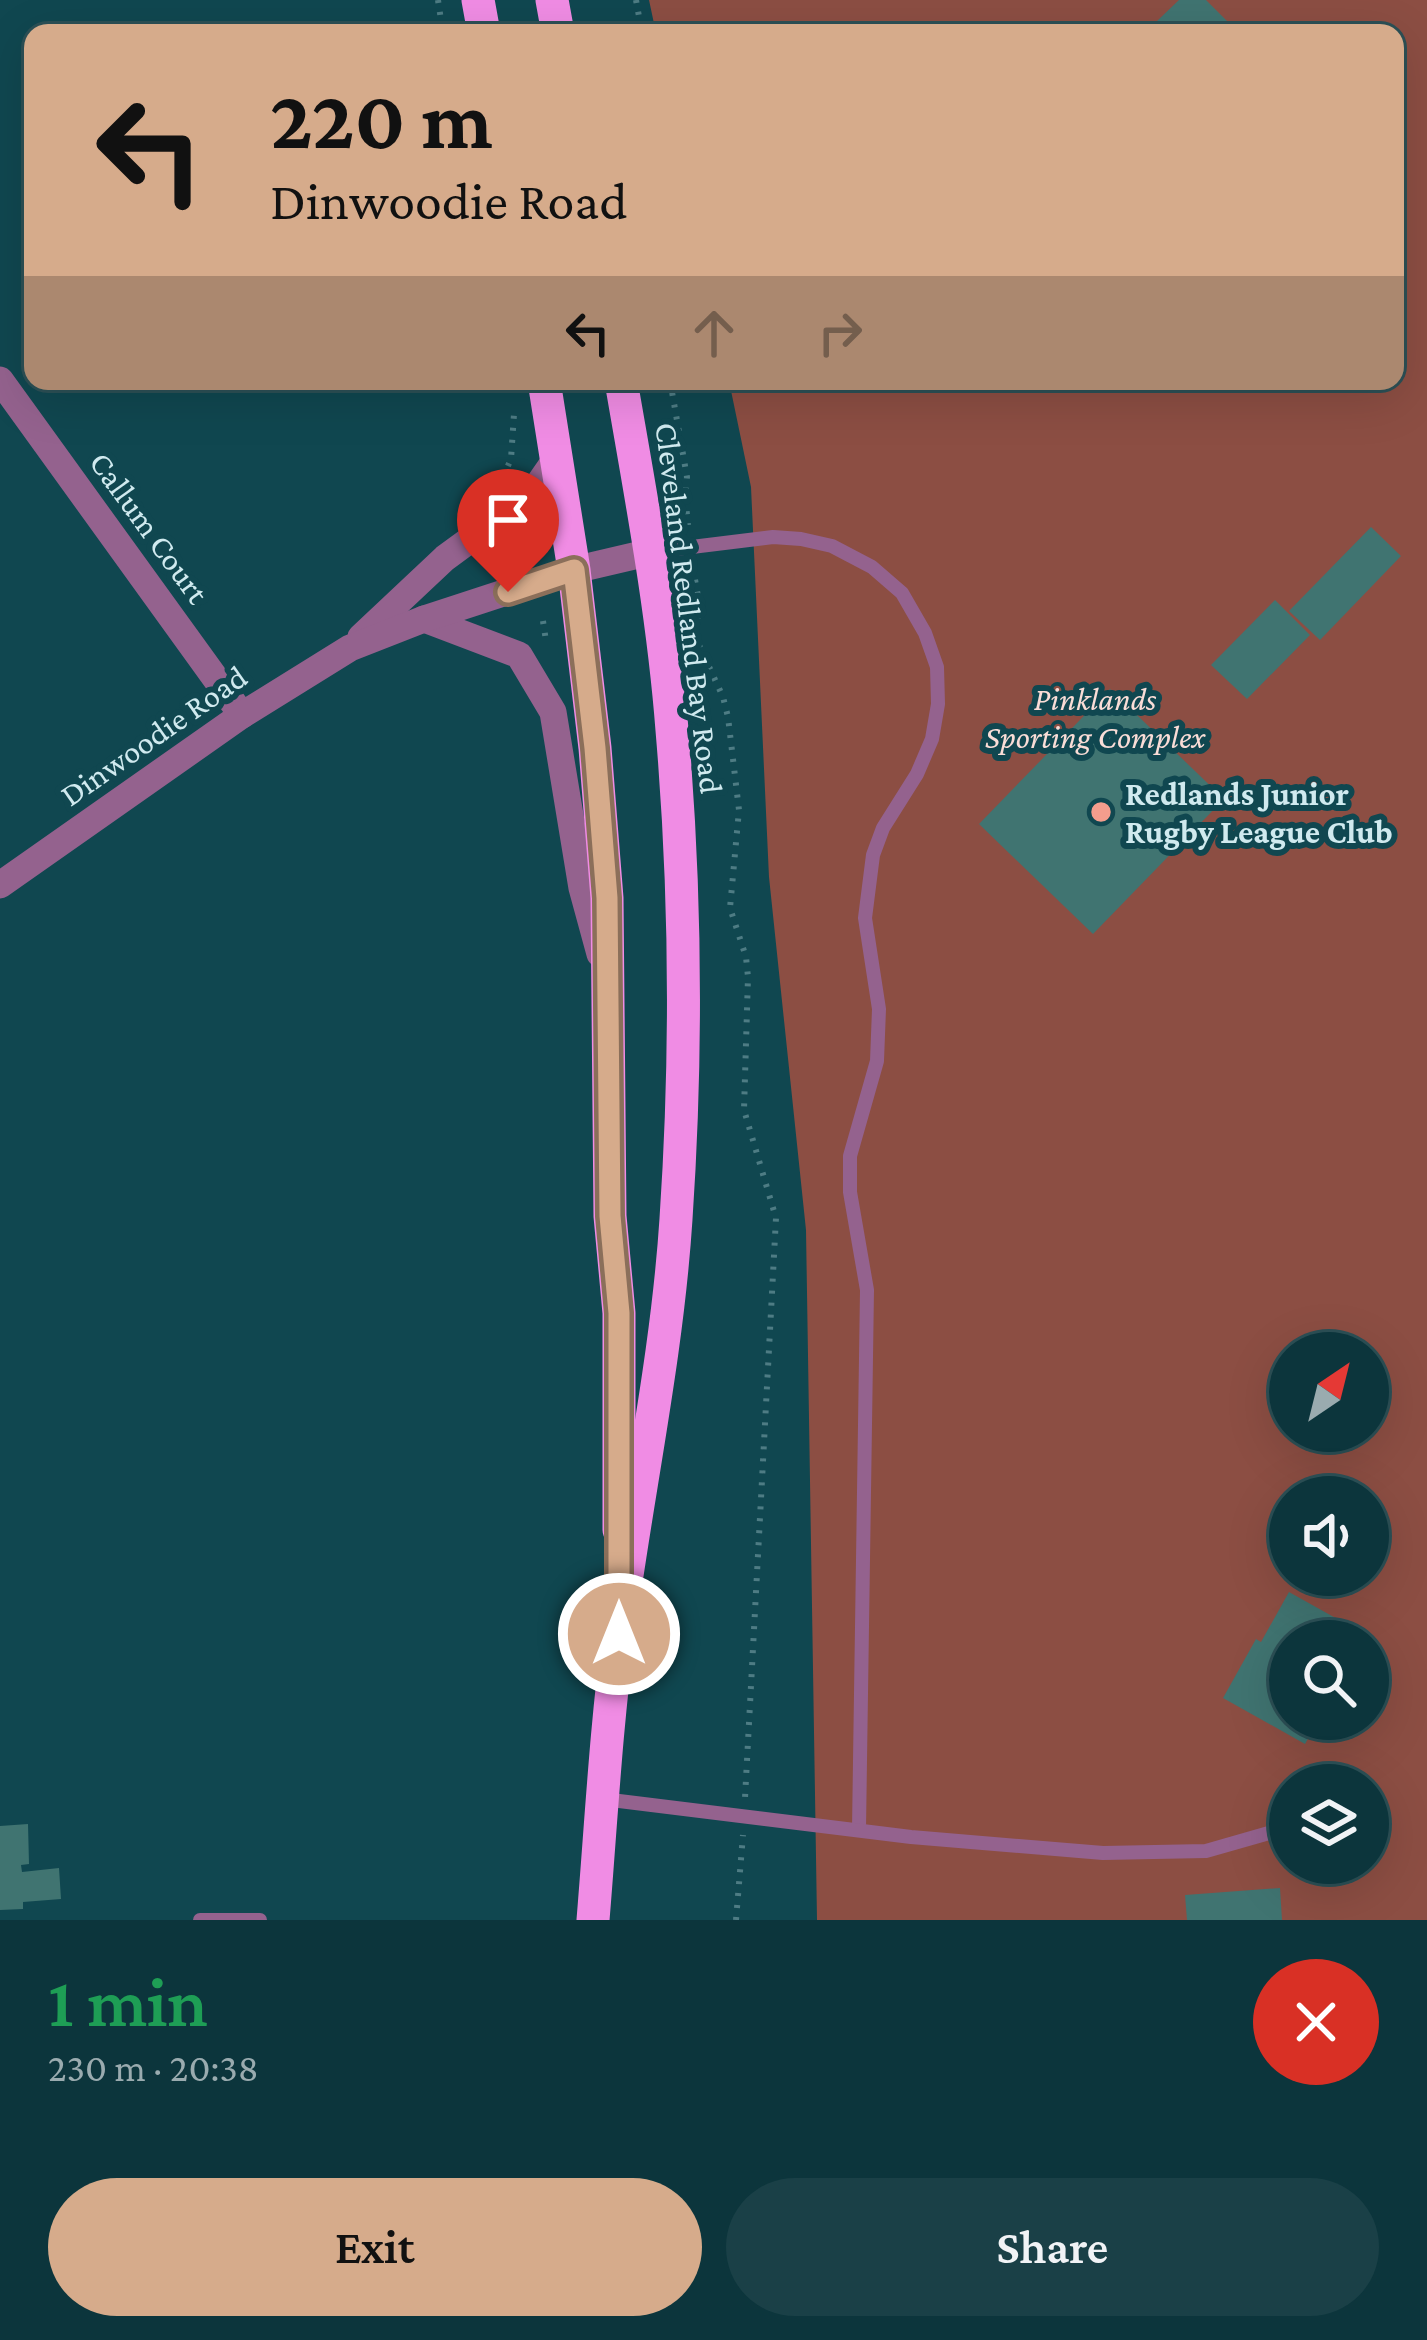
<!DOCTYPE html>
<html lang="en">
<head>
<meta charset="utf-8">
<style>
	:root { --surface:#0c353c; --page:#1a4047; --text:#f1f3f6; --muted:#9aabaf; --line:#2c5056; --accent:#d6ab8b }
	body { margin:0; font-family:"Crimson Pro",serif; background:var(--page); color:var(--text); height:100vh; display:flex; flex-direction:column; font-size:45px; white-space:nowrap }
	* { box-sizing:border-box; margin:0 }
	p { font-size:39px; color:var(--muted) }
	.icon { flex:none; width:66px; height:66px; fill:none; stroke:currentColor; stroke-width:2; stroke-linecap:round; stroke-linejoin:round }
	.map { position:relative; height:1920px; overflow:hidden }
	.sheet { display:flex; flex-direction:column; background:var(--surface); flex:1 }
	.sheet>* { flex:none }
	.hud { position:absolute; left:24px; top:24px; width:1380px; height:366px; border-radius:24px; box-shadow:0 12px 48px #0002,0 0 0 3px var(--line); background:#d6ab8b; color:#111; overflow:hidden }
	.needle { width:78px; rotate:35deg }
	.controls { position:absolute; left:1269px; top:1332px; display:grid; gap:24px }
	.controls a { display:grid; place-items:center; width:120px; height:120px; border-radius:50%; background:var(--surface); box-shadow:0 12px 48px #0002,0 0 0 3px var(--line); font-size:60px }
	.pin { position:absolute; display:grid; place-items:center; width:102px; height:102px; color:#fff; margin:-123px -51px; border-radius:50% 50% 50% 0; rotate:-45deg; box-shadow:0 0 12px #0007 }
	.pin .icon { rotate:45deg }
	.me { position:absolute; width:132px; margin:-66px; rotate:0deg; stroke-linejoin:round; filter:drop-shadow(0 0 9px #0008) }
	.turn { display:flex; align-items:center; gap:42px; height:252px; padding:0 48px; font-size:54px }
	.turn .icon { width:156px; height:156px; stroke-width:2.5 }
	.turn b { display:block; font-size:84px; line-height:102px }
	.lanes { display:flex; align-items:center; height:114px; padding:0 48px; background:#0003; justify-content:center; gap:60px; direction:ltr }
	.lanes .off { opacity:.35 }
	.round { display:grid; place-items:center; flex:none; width:126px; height:126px; border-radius:63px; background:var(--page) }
	.summary { display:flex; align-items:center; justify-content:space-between; height:204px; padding:0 48px }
	h1 { font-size:72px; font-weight:600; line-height:90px; color:#1e9e55 }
	.action { display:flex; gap:24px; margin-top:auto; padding:24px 48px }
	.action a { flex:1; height:138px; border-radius:72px; background:var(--accent); color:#111; font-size:48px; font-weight:600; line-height:138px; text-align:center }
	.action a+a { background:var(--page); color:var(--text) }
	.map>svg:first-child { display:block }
	.green { fill:#8c4e43; fill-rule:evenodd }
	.building { fill:#407471 }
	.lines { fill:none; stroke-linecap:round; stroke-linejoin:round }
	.path { stroke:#4e7c84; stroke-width:6; stroke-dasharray:3 9; stroke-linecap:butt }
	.service { stroke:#94628e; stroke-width:14 }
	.minor { stroke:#94628e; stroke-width:27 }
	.trunk { stroke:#f08ce4; stroke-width:33 }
	.route-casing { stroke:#8b6f5a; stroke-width:30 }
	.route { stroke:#d6ab8b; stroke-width:21 }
	.poi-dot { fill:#f49d8d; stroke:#104750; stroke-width:4.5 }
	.labels { text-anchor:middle; stroke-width:12; stroke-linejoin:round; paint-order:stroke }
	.street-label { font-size:33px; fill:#d0eaef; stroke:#104750 }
	.park-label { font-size:33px; font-style:italic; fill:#faddd7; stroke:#104750 }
	.poi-label { font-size:33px; font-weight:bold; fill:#d0eaef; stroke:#104750; text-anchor:start }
</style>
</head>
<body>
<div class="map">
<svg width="1427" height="1920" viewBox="0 0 1427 1920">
	<rect width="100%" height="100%" fill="#104750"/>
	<!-- green -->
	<path class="green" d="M649 0H1427V1920H817L806 1230 769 877 751 487 729 381H1395V33H656ZM1290 1353H1368V1431H1290ZM1290 1497H1368V1575H1290ZM1290 1641H1368V1719H1290ZM1290 1785H1368V1863H1290Z"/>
	<!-- building -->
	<g class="building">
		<path d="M1179 0H1206L1239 33H1169L1157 21Z"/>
		<path d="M1371 527 1401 556 1320 640 1289 611Z"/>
		<path d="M1275 600 1310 635 1247 699 1211 665Z"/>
		<path d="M1110 689 1224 799 1093 934 979 824Z"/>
		<path d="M1289 1592 1366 1635 1362 1641H1290V1719H1319L1305 1744 1223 1698 1256 1639 1261 1642Z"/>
		<path d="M28 1824 29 1864 21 1865 22 1872 59 1868 61 1899 23 1902V1909L0 1910V1826Z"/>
		<path d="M1280 1888 1282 1920H1187L1185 1895Z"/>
	</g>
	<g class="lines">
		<!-- path -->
		<g class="path">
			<path d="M438 0 443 33"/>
			<path d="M636 0 642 33"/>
			<path d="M674 381 672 392 687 477 685 495 688 525"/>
			<path d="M503 477 511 459 514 414"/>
			<path d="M693 568 700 608 696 626"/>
			<path d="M543 621 546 641"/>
			<path d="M699 645 723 697 728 717 739 810 730 908 746 957 748 977 744 1110 776 1218 745 1798"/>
			<path d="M736 1920 743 1835"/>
		</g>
		<!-- service -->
		<g class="service">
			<path d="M651 552 773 537 801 539 832 546 872 567 902 593 925 633 937 667 938 704 932 739 917 774 883 828 873 855 865 918 879 1009 877 1061 850 1156V1192L867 1290 859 1829"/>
			<path d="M603 1799 911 1837 1103 1853 1206 1851 1276 1831"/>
			<path d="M200 1920H260"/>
		</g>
		<!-- minor -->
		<g class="minor">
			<path d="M0 380 242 715"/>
			<path d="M424 619 519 655 553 712 582 888 600 954"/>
			<path d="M361 637 445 558 531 495 556 459"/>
			<path d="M0 885 242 715 350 648 424 619 574 570 651 552"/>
		</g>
		<!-- trunk -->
		<g class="trunk">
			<path d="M478 0 484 33"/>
			<path d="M552 0 558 33"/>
			<path d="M544 381 574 570 595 748 607 898 610 1216 619 1313V1530"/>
			<path d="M593 1920C601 1824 606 1727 619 1631 637 1494 667 1358 676 1219 687 1056 686 893 672 730 663 613 641 497 621 381"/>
		</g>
	</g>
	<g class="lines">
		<!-- route casing -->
		<g class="route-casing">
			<path id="route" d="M508 592 574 570 595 748 607 898 610 1216 619 1313V1634"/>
		</g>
		<!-- route -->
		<use href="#route" class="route"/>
	</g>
	<!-- markers -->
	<circle class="poi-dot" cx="1101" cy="812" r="12"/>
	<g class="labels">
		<!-- street labels -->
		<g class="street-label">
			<text transform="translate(150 527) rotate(54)" y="12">Callum Court</text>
			<text transform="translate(690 608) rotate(83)" y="12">Cleveland Redland Bay Road</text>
			<text transform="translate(153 735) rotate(-35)" y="12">Dinwoodie Road</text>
		</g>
		<!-- park labels -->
		<g class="park-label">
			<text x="1095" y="710">Pinklands<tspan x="1095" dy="38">Sporting Complex</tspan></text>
		</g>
		<!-- poi labels -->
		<g class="poi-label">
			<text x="1125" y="805">Redlands Junior<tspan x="1125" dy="38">Rugby League Club</tspan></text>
		</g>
	</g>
</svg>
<div class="controls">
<a><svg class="needle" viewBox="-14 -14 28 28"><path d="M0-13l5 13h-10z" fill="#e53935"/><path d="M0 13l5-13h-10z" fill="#9aabaf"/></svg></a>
<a><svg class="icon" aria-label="sound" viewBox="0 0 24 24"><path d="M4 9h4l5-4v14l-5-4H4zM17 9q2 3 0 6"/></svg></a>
<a><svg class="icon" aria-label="search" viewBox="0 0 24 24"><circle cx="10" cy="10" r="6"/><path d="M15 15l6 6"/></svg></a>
<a><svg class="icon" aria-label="layers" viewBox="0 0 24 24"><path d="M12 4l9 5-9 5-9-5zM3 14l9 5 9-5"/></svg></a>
</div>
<div class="pin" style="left:508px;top:592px;background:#d93025"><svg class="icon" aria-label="arrive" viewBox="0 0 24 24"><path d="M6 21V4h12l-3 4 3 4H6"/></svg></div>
<svg class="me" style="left:619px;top:1634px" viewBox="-20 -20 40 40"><circle r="17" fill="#d6ab8b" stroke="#fff" stroke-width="3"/><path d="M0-11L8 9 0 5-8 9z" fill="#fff"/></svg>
<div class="hud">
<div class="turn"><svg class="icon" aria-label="left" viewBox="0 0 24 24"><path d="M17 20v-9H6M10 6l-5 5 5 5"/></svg><div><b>220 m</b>Dinwoodie Road</div></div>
<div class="lanes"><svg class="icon" aria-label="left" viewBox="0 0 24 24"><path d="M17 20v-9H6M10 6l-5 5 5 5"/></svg><svg class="icon off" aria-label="ahead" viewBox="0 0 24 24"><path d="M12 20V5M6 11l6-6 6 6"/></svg><svg class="icon off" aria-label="right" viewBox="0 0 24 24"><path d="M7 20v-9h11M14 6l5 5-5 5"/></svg></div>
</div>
</div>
<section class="sheet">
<div class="summary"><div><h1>1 min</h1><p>230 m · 20:38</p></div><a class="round" style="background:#d93025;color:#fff"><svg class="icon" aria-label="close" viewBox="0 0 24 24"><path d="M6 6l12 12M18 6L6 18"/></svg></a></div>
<div class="action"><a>Exit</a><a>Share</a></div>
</section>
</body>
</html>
